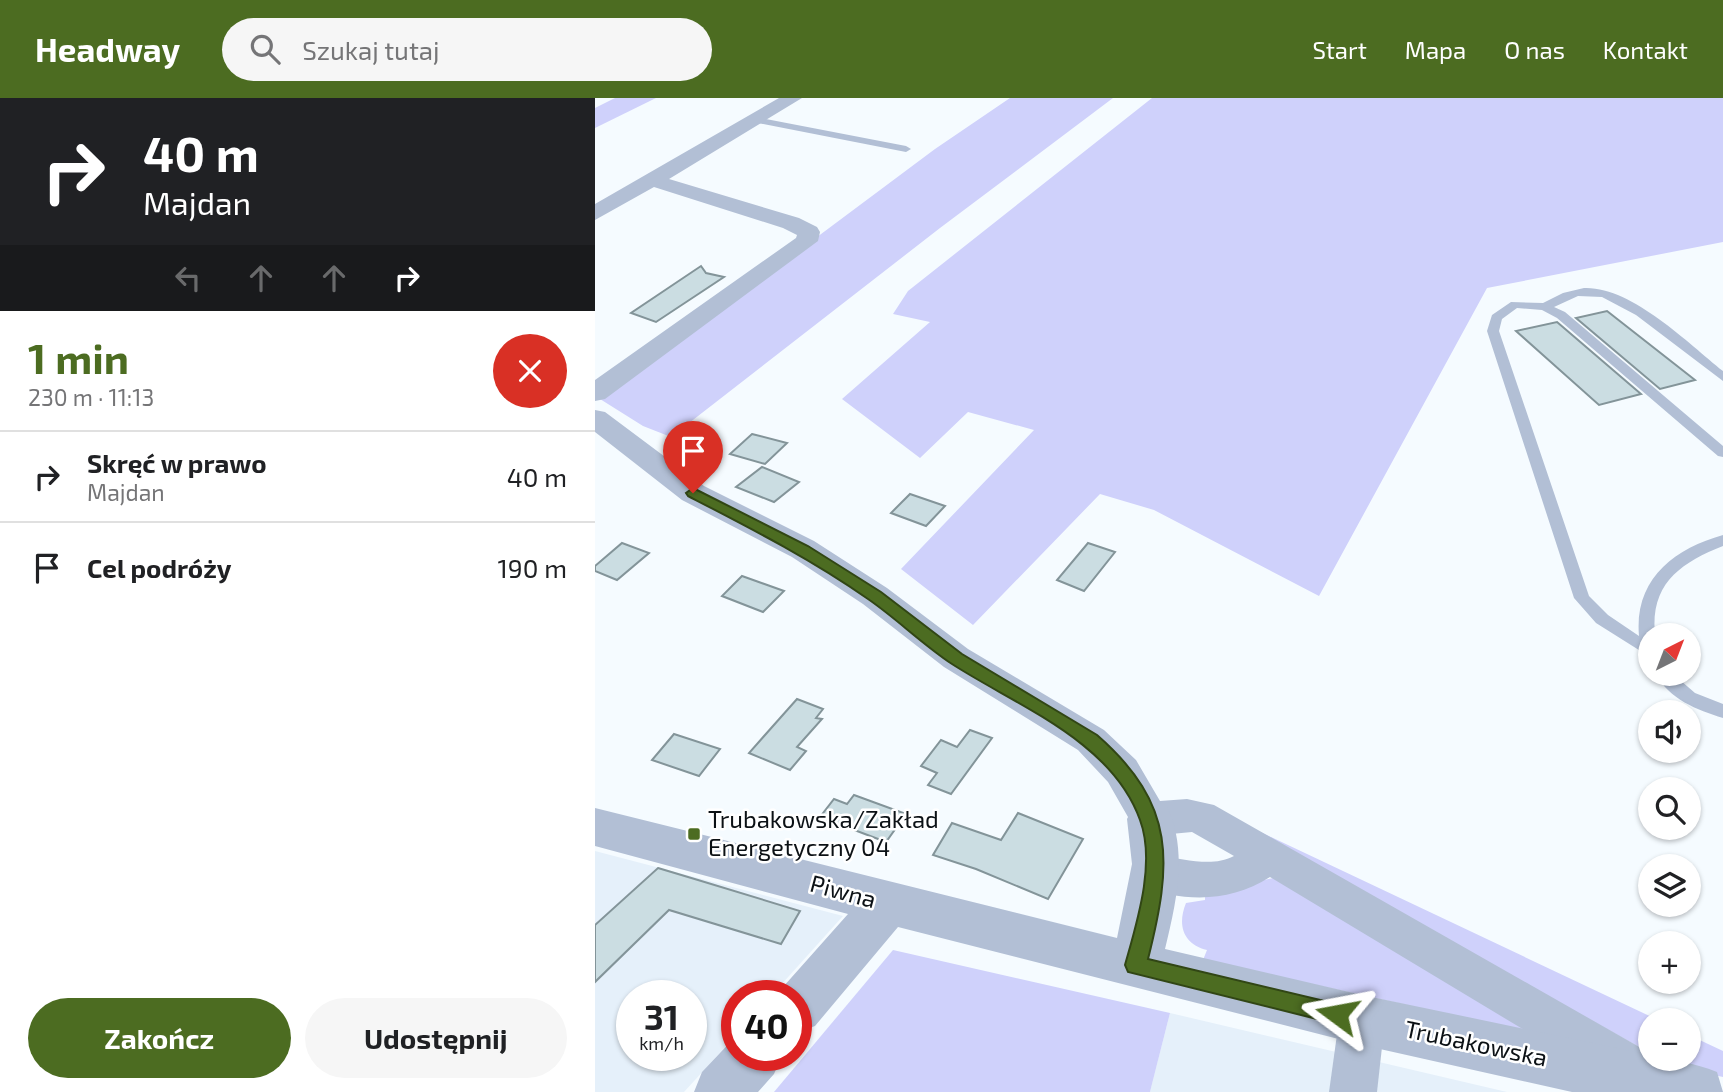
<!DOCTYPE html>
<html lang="pl">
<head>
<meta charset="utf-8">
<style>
	:root { --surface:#fff; --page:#f6f6f6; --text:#202124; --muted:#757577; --line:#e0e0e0; --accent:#4c6c21 }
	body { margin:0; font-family:"Exo 2",sans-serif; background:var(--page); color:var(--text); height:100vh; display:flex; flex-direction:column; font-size:26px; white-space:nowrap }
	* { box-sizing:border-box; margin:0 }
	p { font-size:23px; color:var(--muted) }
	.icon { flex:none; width:38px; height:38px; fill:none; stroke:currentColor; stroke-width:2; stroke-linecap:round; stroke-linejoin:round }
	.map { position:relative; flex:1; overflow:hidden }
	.drawer { display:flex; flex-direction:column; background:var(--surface); width:595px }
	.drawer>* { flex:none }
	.hud { background:#202124; color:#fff; overflow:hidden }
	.needle { width:46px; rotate:42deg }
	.buttons { position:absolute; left:1043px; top:525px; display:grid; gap:14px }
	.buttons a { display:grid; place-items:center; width:63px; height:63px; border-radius:50%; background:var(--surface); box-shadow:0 2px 5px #0004; font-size:35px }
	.speed { position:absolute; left:21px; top:882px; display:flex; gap:14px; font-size:35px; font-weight:700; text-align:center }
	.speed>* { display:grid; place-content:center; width:91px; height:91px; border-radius:50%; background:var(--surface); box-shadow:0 2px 5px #0004; line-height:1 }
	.speed small { font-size:18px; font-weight:400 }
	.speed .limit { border:10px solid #d22; background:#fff; color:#111 }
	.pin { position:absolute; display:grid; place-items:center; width:60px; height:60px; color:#fff; margin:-72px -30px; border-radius:50% 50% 50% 0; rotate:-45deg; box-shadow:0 0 7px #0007 }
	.pin .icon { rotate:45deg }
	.me { position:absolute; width:77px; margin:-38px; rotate:283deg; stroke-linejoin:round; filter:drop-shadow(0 0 5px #0008) }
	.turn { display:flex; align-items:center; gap:24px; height:147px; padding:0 28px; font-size:32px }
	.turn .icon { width:91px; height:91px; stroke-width:2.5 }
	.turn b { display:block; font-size:49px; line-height:60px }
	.lanes { display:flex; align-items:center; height:66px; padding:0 28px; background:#0003; justify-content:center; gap:35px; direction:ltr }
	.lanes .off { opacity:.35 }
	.round { display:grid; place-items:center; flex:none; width:74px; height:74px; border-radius:37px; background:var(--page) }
	.head { display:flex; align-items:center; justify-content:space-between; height:119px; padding:0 28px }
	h1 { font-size:42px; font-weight:700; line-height:52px; color:var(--accent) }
	.primary-button { display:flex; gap:14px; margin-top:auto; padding:14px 28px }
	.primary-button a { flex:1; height:80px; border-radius:42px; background:var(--accent); color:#fff; font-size:28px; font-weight:700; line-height:80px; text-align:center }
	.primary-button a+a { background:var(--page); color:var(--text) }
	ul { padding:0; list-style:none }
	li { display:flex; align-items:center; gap:21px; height:91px; padding:0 28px; border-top:2px solid var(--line) }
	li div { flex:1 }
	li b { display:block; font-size:26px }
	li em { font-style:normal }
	header { display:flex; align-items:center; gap:42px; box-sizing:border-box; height:98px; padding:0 35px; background:var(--accent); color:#fff }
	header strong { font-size:33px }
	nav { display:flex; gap:38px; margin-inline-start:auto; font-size:24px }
	.search { width:490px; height:63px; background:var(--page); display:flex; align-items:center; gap:18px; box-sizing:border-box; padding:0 24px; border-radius:38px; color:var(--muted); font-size:26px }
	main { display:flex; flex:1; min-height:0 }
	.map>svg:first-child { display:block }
	.built { fill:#e5f0fa; fill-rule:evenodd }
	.green { fill:#cfd1fb }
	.building { fill:#cbdde2; stroke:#839499; stroke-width:2 }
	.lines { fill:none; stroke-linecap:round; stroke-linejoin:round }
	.service { fill:#b2bfd5; fill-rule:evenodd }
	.minor { fill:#b2bfd5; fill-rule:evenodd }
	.tertiary { fill:#b2bfd5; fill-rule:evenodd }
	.route { fill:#4c6c21; stroke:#314615; stroke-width:2 }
	.poi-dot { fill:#4c6c21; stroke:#fff; stroke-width:2.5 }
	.labels { text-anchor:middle; stroke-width:5; stroke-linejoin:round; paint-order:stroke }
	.near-poi-label { font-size:24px; fill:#0c1115; stroke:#fff; text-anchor:start }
	.near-street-label { font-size:24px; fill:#0c1115; stroke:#fff }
</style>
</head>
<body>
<header>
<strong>Headway</strong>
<div class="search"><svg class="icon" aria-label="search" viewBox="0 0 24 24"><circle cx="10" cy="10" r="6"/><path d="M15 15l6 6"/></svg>Szukaj tutaj</div>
<nav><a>Start</a><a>Mapa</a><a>O nas</a><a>Kontakt</a></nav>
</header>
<main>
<section class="drawer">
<div class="hud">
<div class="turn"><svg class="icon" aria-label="right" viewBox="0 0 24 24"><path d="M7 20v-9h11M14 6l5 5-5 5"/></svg><div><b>40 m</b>Majdan</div></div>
<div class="lanes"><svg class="icon off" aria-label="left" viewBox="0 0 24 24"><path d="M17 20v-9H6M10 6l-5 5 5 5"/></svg><svg class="icon off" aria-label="ahead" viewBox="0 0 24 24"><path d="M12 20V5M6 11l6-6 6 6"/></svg><svg class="icon off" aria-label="ahead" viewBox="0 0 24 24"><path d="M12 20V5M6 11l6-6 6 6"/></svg><svg class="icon" aria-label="right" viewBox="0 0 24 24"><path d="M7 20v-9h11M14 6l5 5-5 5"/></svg></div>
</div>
<div class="head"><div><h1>1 min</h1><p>230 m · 11:13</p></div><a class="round" style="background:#d93025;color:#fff"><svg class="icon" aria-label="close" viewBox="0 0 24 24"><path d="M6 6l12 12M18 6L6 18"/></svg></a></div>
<ul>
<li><svg class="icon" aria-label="right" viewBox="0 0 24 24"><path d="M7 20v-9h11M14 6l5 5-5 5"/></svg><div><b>Skręć w prawo</b><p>Majdan</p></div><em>40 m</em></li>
<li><svg class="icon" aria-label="arrive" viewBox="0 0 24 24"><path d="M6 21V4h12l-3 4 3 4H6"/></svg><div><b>Cel podróży</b></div><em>190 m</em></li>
</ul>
<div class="primary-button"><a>Zakończ</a><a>Udostępnij</a></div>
</section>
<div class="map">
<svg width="1128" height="994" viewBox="0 0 1128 994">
	<rect width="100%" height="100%" fill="#f5fbff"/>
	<!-- built -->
	<g class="built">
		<path d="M0 753 248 818 176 898H142V936L89 994H0ZM37 898H96V957H37Z"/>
		<path d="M575 915 912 994H555Z"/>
	</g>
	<!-- green -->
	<g class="green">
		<path d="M20 0H61L0 30V10Z"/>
		<path d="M415 0H518L345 130 76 339 48 328 5 301 340 51Z"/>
		<path d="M557 0H1128V144L892 190 724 498 559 412 505 396 378 527 306 471 439 332 373 314 325 360 247 301 335 224 298 216 313 193Z"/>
		<path d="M606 706 1063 922H1055V955Z"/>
		<path d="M678 780 952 938 608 862 612 852C588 846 582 827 591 805L610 802V795Z"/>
		<path d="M298 852 575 915 555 994H179Z"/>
		<path d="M1094 937 1128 953V979L1078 968 1065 961H1094Z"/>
	</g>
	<!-- building -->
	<g class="building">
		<path d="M106 168 111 175 129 179 61 224 36 215Z"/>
		<path d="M1012 213 1100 282 1065 291 981 220Z"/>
		<path d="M962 224 1046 296 1004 307 921 233Z"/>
		<path d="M157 336 192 345 170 366 135 356Z"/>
		<path d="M167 369 204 384 179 404 141 389Z"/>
		<path d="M315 396 350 408 331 428 296 415Z"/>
		<path d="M27 445 54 455 22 482 0 473V468Z"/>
		<path d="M493 445 520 454 489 493 462 482Z"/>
		<path d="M147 478 189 493 168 514 127 498Z"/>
		<path d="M202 601 228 611 221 620 227 621 202 649 211 653 195 672 154 655Z"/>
		<path d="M375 632 397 640 356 696 333 687 342 675 326 668 346 642 362 649Z"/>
		<path d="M79 636 125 651 104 678 57 662Z"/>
		<path d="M259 697 311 716 291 744 225 719 239 701 252 706Z"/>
		<path d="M423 715 488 741 453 801 381 771 338 757 357 725 406 742Z"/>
		<path d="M63 770 103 782 205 813 186 846 74 812 0 884V827Z"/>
	</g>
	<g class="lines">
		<!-- service -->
		<g class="service">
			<path d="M161 19 311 48 316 51 311 54 158 24V20Z"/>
			<path d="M989 190C1036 188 1093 245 1128 273V283L1041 217 1007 199 983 198 959 209 970 214 1128 348V359L1123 358 962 220 947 212 922 210 907 221 904 233 994 498 1013 517 1044 538C1039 482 1078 451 1128 437V448C1085 465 1055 486 1060 537H1055V559L1001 525 979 500 892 233 897 217 916 204 948 205 968 195Z"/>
			<path d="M1061 576H1078L1100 595 1128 606V620C1102 612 1074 601 1061 576Z"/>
		</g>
		<!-- minor -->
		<g class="minor">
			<path d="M184 0H207L74 81 204 120 222 129 225 134 223 143 10 301 0 303V282L201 140 202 137 188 130 59 89 0 122V106Z"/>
			<path d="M0 312 10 314 109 388 219 443 292 490 373 551 509 632 541 662 565 703 592 701 619 707 1048 951 1055 967 1048 983 1031 990 1014 983 675 779C634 805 589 804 544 788L538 775 544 762C575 751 608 774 639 758L597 734 555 738 541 733 513 684 483 652 349 569 268 506 197 459 87 402 0 334Z"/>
			<path d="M767 900 783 907 790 922 782 994H734L744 922 751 907Z"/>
		</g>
		<!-- tertiary -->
		<g class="tertiary">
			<path d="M555 702 571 707C594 752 581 805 570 851L767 897 1055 957V961C1079 961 1099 965 1122 974L1128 994H977L767 947 303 829 220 928 201 935V898H180L253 816 0 748V710L522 840 537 766 532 721 539 707Z"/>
			<path d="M141 938 142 957H187L179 976 163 994H99L107 974Z"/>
		</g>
	</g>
	<!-- route -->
	<path class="route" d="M98 390 213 448 286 494 367 556 502 637C582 707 577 765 553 861L742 906 750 909 753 916 750 923 742 926 533 874 530 867C542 824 561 765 545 722 517 643 422 608 357 566 327 546 302 521 273 501 216 461 155 430 93 398L91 395Z"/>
	<!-- markers -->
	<rect class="poi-dot" x="92" y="729" width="14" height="14" rx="3.5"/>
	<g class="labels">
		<!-- near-poi labels -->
		<g class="near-poi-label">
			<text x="113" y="730">Trubakowska/Zakład<tspan x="113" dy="28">Energetyczny 04</tspan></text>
		</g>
		<!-- near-street labels -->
		<g class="near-street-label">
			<text transform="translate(248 794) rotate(15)" y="8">Piwna</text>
			<text transform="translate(881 946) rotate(12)" y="8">Trubakowska</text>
		</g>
	</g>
</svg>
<div class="buttons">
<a><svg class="needle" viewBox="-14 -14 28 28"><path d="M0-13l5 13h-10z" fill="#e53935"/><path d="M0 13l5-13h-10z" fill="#757577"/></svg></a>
<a><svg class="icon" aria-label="sound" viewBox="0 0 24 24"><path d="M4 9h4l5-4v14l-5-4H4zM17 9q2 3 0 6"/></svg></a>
<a><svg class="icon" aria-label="search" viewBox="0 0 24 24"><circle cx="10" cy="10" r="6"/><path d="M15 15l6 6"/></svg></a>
<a><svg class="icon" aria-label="layers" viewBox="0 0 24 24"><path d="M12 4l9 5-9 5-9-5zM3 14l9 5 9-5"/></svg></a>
<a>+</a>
<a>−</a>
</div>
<div class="speed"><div>31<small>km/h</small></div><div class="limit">40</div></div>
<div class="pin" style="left:98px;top:395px;background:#d93025"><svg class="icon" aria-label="arrive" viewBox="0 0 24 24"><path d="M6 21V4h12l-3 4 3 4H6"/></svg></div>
<svg class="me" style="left:742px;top:916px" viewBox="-20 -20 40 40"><path d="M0-17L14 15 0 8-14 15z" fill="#4c6c21" stroke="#fff" stroke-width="4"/></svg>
</div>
</main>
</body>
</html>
